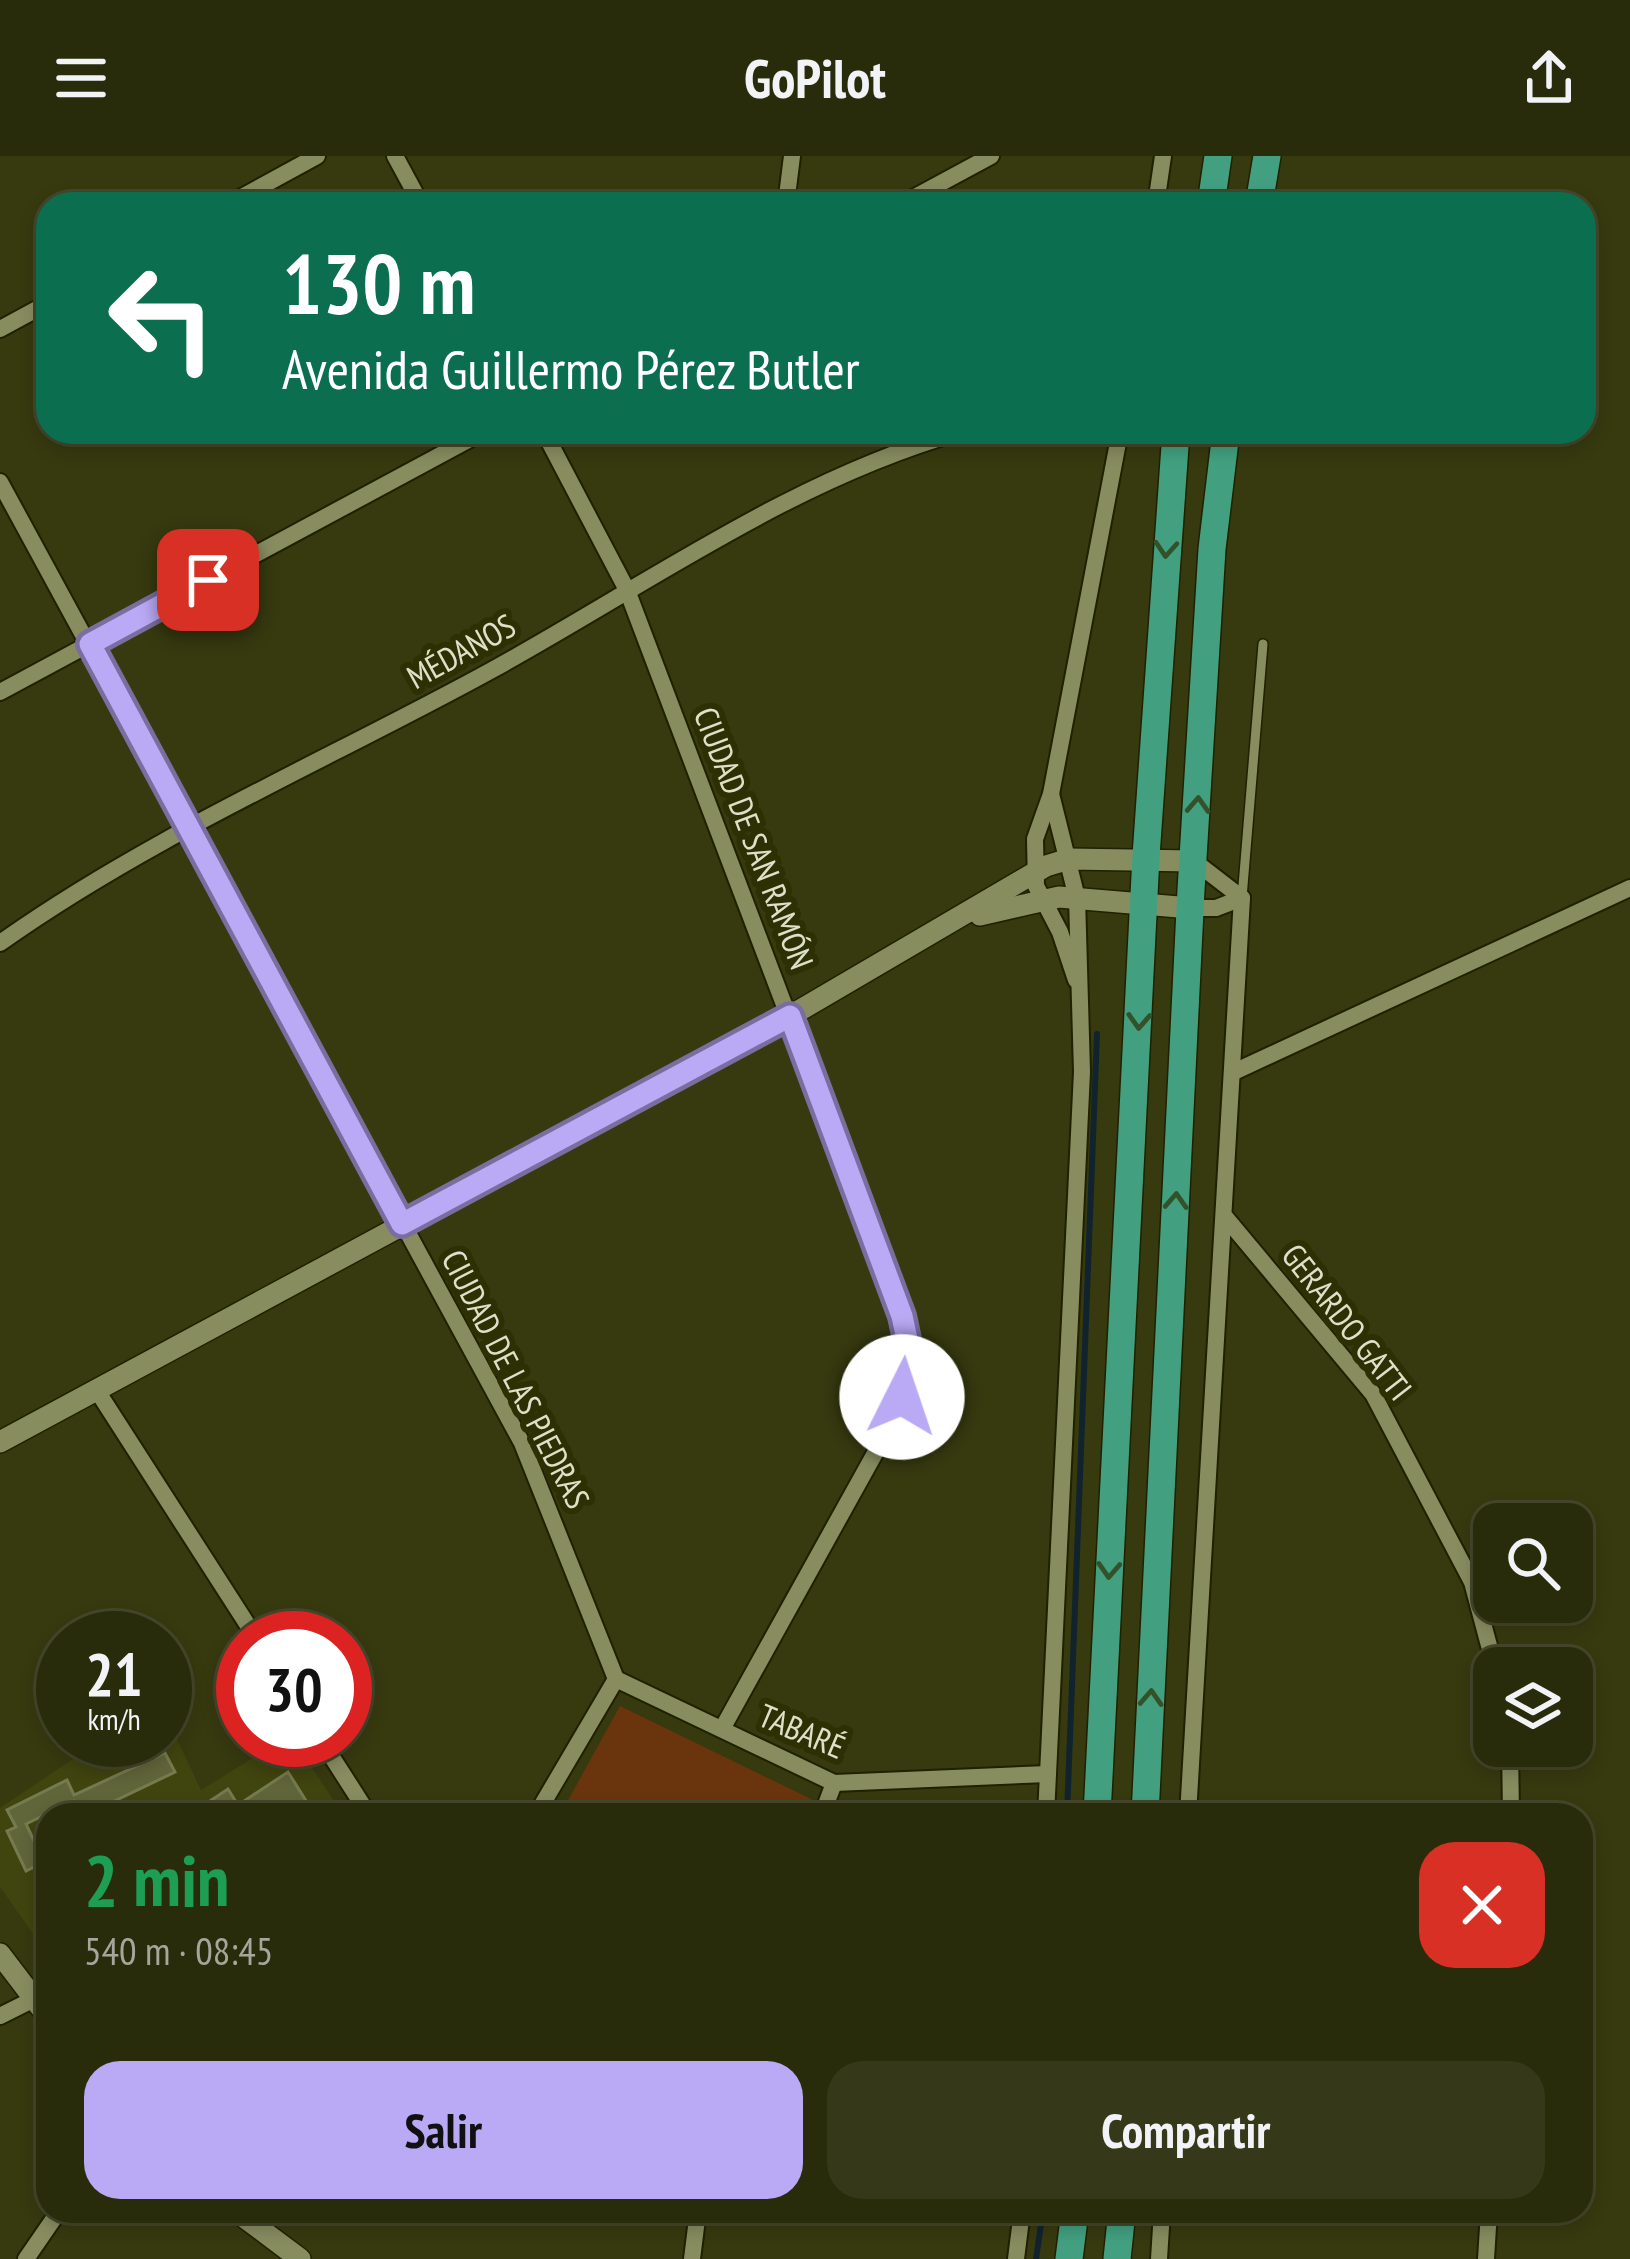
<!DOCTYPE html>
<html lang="es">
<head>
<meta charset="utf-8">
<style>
	:root { --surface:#292c0b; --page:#353819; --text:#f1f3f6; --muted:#a5a79d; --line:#45482c; --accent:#baaaf6 }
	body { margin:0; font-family:"PT Sans Narrow",sans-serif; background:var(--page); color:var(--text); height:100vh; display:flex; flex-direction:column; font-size:45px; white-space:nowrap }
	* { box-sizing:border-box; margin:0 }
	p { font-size:39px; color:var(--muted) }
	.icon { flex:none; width:66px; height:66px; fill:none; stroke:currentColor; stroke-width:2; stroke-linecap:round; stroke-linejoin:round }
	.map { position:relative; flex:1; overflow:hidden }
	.details { position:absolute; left:36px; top:1647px; width:1557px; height:420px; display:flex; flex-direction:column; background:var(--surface); border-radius:36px; box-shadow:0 6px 18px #0003,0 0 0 3px var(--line) }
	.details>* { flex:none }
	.guide { position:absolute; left:36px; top:36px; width:1560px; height:252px; border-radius:36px; box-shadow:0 6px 18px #0003,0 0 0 3px var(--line); background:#0b6e4f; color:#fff; overflow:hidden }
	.tools { position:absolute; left:1473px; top:1347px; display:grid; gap:24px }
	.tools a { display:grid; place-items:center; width:120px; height:120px; border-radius:24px; background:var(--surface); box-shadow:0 6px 18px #0003,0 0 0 3px var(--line); font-size:60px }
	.speed { position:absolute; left:36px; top:1455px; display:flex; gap:24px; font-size:60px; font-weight:700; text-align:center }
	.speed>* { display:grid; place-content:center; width:156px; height:156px; border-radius:50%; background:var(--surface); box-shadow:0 6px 18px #0003,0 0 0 3px var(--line); line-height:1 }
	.speed small { font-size:30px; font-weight:400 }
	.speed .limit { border:18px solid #d22; background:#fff; color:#111 }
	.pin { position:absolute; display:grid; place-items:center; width:102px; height:102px; color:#fff; margin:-51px; border-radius:24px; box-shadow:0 6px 18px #0006 }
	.me { position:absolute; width:132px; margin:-66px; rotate:4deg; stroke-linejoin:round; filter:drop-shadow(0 0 9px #0008) }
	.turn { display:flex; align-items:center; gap:42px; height:252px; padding:0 48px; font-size:54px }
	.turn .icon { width:156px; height:156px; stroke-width:2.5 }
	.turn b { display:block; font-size:84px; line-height:102px }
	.round { display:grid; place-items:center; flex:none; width:126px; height:126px; border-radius:36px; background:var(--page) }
	.head { display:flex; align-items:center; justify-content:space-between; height:204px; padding:0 48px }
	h1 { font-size:72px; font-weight:600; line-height:90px; color:#1e9e55 }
	.primary-button { display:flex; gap:24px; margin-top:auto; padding:24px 48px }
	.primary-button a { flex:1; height:138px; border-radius:36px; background:var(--accent); color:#111; font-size:48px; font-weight:600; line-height:138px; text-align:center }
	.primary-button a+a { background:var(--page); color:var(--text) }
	header { display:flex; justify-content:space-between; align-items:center; height:156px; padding:0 48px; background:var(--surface); font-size:54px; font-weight:600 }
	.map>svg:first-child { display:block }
	.built { fill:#40440e }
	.green { fill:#6a350c }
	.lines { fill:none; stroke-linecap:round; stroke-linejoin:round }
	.stream { stroke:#11242e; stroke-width:6 }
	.building { fill:#61653a; stroke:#767b4f; stroke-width:3 }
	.service-casing { stroke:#1f2101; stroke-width:12 }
	.minor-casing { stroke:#1f2101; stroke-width:20 }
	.tertiary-casing { stroke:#1f2101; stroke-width:24 }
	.trunk-casing { stroke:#1f2101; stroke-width:30 }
	.service { stroke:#888d60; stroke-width:9 }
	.minor { stroke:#888d60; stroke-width:16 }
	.tertiary { stroke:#888d60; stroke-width:21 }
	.trunk { stroke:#42a081; stroke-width:27 }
	.oneway { stroke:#335229 }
	.route-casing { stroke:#796ea0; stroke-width:30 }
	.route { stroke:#baaaf6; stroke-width:21 }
	.labels { text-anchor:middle; stroke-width:12; stroke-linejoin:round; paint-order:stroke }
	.street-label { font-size:33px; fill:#dee1c9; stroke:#2d3003 }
</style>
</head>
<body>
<header><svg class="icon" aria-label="menu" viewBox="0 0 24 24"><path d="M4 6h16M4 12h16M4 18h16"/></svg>GoPilot<svg class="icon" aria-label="share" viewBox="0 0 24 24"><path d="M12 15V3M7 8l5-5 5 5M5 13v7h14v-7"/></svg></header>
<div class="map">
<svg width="1630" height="2103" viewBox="0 0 1630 2103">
	<rect width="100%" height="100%" fill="#373a0f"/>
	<!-- built -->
	<path class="built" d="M165 1558 201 1634 282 1584H294L343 1659H48V1799L0 1731V1652L101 1584H165Z"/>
	<!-- green -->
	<path class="green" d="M620 1550 813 1644 805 1659H560Z"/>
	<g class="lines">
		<!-- stream -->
		<g class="stream">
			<path d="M1067 1659 1097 878"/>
			<path d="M1036 2103 1043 2055"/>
		</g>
	</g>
	<!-- building -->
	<g class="building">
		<path d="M165 1597 175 1616 98 1653 101 1659H81L74 1645 26 1668 44 1706 26 1715 7 1675 16 1671 7 1654 67 1624 74 1639Z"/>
		<path d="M288 1616 315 1659H219L210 1645 228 1633 238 1649Z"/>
	</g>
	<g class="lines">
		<!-- service casing -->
		<g class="service-casing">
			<path id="service" d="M1242 742 1263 488"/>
		</g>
		<!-- minor casing -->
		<g class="minor-casing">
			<g id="minor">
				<path d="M395 0 421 48"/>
				<path d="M229 48 317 0"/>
				<path d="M786 48 792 0"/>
				<path d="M902 48 991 0"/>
				<path d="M1156 48 1163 0"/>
				<path d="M0 173 48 147"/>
				<path d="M544 276 627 434 902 1160C910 1201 905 1233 889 1272L722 1573"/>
				<path d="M0 326 522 1287 616 1523"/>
				<path d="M0 536 483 276"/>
				<path d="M1191 752H1216L1242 742"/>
				<path d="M0 787C154 678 328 604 492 514 645 430 791 324 960 276"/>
				<path d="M1076 824 1060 776 1036 730 1035 683 1051 638 1120 276"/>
				<path d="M1236 915 1630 732"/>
				<path d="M1226 1062 1373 1238 1472 1426 1495 1512"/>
				<path d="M96 1233 256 1482"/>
				<path d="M616 1523 834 1627 1048 1618"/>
				<path d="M321 1584 369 1659"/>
				<path d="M1510 1590 1511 1659"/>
				<path d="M536 1659 616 1523"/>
				<path d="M822 1659 834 1627"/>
				<path d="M1046 1659 1082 916 1077 742 1051 638"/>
				<path d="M1188 1659 1242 742 1194 705"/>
				<path d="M0 1860 48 1836"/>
				<path d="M26 2103 59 2055"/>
				<path d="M692 2103 698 2055"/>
				<path d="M1016 2103 1022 2055"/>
				<path d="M1159 2103 1162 2055"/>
				<path d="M1486 2103 1489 2055"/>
			</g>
		</g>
		<!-- tertiary casing -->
		<g class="tertiary-casing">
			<g id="tertiary">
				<path d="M980 759 1059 741 1191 752"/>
				<path d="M0 1286 790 860 1046 710 1069 703 1194 705"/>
				<path d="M0 1798 48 1861"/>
				<path d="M236 2055 300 2103"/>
			</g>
		</g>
		<!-- trunk casing -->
		<g class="trunk-casing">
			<g id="trunk">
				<path d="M1211 48 1218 0"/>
				<path d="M1259 48 1267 0"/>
				<path d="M1097 1659 1146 700 1176 276"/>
				<path d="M1145 1659 1191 734 1212 393 1226 276"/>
				<path d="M1069 2103 1075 2055"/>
				<path d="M1117 2103 1122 2055"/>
			</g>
		</g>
		<!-- service -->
		<use href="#service" class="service"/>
		<!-- minor -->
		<use href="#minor" class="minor"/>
		<!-- tertiary -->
		<use href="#tertiary" class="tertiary"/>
		<!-- trunk -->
		<use href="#trunk" class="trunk"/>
	</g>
	<!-- one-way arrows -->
	<defs><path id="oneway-chevron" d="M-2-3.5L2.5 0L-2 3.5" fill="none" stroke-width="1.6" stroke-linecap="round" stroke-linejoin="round" transform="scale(3)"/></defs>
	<g class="oneway">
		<use href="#oneway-chevron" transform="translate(1166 393) rotate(94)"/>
		<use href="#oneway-chevron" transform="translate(1198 649) rotate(-87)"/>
		<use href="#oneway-chevron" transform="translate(1139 865) rotate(93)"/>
		<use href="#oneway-chevron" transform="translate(1176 1045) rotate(-87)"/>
		<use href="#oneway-chevron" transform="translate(1109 1414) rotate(93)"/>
		<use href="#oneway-chevron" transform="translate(1151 1542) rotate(-87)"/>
	</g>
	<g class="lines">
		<!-- route casing -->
		<g class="route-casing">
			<path id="route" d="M208 424 90 488 402 1068 790 860 902 1160 908 1188 902 1241"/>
		</g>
		<!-- route -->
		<use href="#route" class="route"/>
	</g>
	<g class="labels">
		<!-- street labels -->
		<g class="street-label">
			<text transform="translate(461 495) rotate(-29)" y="12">MÉDANOS</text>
			<text transform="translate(754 682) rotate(69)" y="12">CIUDAD DE SAN RAMÓN</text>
			<text transform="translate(1347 1166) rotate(52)" y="12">GERARDO GATTI</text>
			<text transform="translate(516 1223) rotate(63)" y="12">CIUDAD DE LAS PIEDRAS</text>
			<text transform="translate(802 1575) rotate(23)" y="12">TABARÉ</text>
		</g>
	</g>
</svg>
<div class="tools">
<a><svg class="icon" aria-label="search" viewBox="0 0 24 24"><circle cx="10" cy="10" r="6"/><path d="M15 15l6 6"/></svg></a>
<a><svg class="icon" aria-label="layers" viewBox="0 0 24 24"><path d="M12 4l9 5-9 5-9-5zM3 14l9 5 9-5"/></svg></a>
</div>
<div class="speed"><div>21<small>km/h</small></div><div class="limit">30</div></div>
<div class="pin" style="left:208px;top:424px;background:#d93025"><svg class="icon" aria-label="arrive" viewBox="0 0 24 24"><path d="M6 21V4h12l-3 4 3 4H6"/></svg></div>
<svg class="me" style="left:902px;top:1241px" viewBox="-20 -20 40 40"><circle r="19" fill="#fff"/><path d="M0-13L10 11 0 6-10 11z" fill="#baaaf6"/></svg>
<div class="guide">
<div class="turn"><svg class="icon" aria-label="left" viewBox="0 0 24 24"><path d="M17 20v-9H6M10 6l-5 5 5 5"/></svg><div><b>130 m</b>Avenida Guillermo Pérez Butler</div></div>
</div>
<section class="details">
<div class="head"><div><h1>2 min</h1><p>540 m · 08:45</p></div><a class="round" style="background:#d93025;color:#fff"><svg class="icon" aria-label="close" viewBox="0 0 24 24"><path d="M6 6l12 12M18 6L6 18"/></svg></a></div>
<div class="primary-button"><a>Salir</a><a>Compartir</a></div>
</section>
</div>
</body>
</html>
